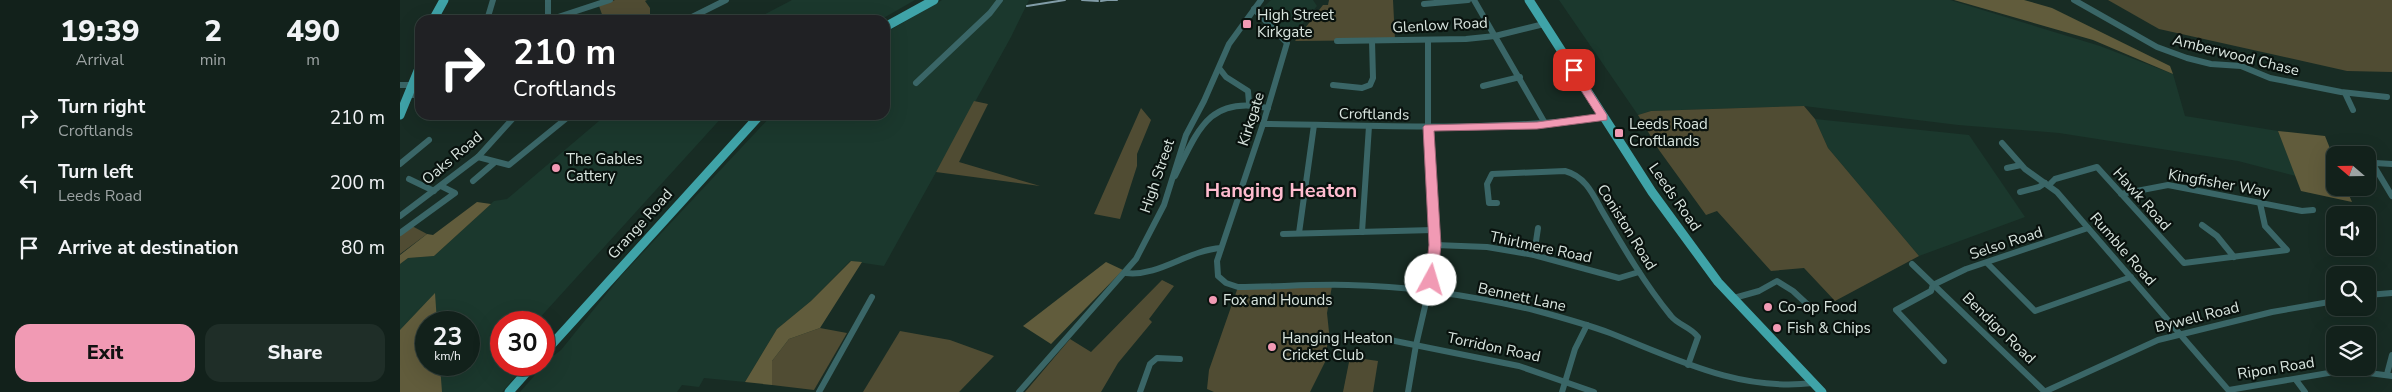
<!DOCTYPE html>
<html lang="en">
<head>
<meta charset="utf-8">
<style>
	:root { --surface:#12211b; --page:#1f2e28; --text:#f1f3f6; --muted:#9ca3a3; --line:#313e3a; --accent:#f19ab4 }
	body { margin:0; font-family:"Nunito Sans",sans-serif; background:var(--page); color:var(--text); height:100vh; display:flex; flex-direction:column; font-size:19px; white-space:nowrap }
	* { box-sizing:border-box; margin:0 }
	p { font-size:16px; color:var(--muted) }
	.icon { flex:none; width:28px; height:28px; fill:none; stroke:currentColor; stroke-width:2; stroke-linecap:round; stroke-linejoin:round }
	.map { position:relative; flex:1; overflow:hidden }
	.drawer { display:flex; flex-direction:column; background:var(--surface); width:400px }
	.drawer>* { flex:none }
	.hud { position:absolute; left:15px; top:15px; width:475px; height:105px; border-radius:15px; box-shadow:0 5px 20px #0002,0 0 0 1px var(--line); background:#202124; color:#fff; overflow:hidden }
	.needle { width:32px; rotate:290deg }
	.fabs { position:absolute; left:1926px; top:146px; display:grid; gap:10px }
	.fabs a { display:grid; place-items:center; width:50px; height:50px; border-radius:10px; background:var(--surface); box-shadow:0 5px 20px #0002,0 0 0 1px var(--line); font-size:25px }
	.speed { position:absolute; left:15px; top:311px; display:flex; gap:10px; font-size:25px; font-weight:700; text-align:center }
	.speed>* { display:grid; place-content:center; width:65px; height:65px; border-radius:50%; background:var(--surface); box-shadow:0 5px 20px #0002,0 0 0 1px var(--line); line-height:1 }
	.speed small { font-size:12px; font-weight:400 }
	.speed .limit { border:8px solid #d22; background:#fff; color:#111 }
	.pin { position:absolute; display:grid; place-items:center; width:42px; height:42px; color:#fff; margin:-21px; border-radius:10px; box-shadow:0 2px 8px #0006 }
	.me { position:absolute; width:55px; margin:-28px; rotate:6deg; stroke-linejoin:round; filter:drop-shadow(0 0 4px #0008) }
	.turn { display:flex; align-items:center; gap:18px; height:105px; padding:0 15px; font-size:22px }
	.turn .icon { width:65px; height:65px; stroke-width:2.5 }
	.turn b { display:block; font-size:35px; line-height:42px }
	.eta { display:flex; justify-content:space-evenly; align-items:center; height:85px; text-align:center }
	.eta b { font-size:30px; font-weight:800; line-height:35px }
	.cta { display:flex; gap:10px; margin-top:auto; padding:10px 15px }
	.cta a { flex:1; height:58px; border-radius:15px; background:var(--accent); color:#111; font-size:20px; font-weight:800; line-height:58px; text-align:center }
	.cta a+a { background:var(--page); color:var(--text) }
	ul { padding:0; list-style:none }
	li { display:flex; align-items:center; gap:15px; height:65px; padding:0 15px }
	li div { flex:1 }
	li b { display:block; font-size:19px }
	li em { font-style:normal }
	main { display:flex; flex:1; min-height:0 }
	.map>svg:first-child { display:block }
	.built { fill:#1b382d; fill-rule:evenodd }
	.green { fill:#504c33 }
	.forest { fill:#615c3c }
	.lines { fill:none; stroke-linecap:round; stroke-linejoin:round }
	.stream { stroke:#819ca7; stroke-width:2 }
	.minor { stroke:#3a6667; stroke-width:6 }
	.major { stroke:#3fa3a8; stroke-width:9 }
	.route { fill:#f19ab4; stroke:#9d6475 }
	.poi-dot { fill:#f19ab4; stroke:#09120e; stroke-width:2 }
	.labels { text-anchor:middle; stroke-width:4.5; stroke-linejoin:round; paint-order:stroke }
	.poi-label { font-size:15px; fill:#dae6e0; stroke:#09120e; text-anchor:start }
	.street-label { font-size:15px; fill:#dae6e0; stroke:#09120e }
	.district-label { font-size:20px; font-weight:bold; fill:#ffbccf; stroke:#09120e }
</style>
</head>
<body>
<main>
<section class="drawer">
<div class="eta">
<div><b>19:39</b><p>Arrival</p></div>
<div><b>2</b><p>min</p></div>
<div><b>490</b><p>m</p></div>
</div>
<ul>
<li><svg class="icon" aria-label="right" viewBox="0 0 24 24"><path d="M7 20v-9h11M14 6l5 5-5 5"/></svg><div><b>Turn right</b><p>Croftlands</p></div><em>210 m</em></li>
<li><svg class="icon" aria-label="left" viewBox="0 0 24 24"><path d="M17 20v-9H6M10 6l-5 5 5 5"/></svg><div><b>Turn left</b><p>Leeds Road</p></div><em>200 m</em></li>
<li><svg class="icon" aria-label="arrive" viewBox="0 0 24 24"><path d="M6 21V4h12l-3 4 3 4H6"/></svg><div><b>Arrive at destination</b></div><em>80 m</em></li>
</ul>
<div class="cta"><a>Exit</a><a>Share</a></div>
</section>
<div class="map">
<svg width="1992" height="392" viewBox="0 0 1992 392">
	<rect width="100%" height="100%" fill="#182c24"/>
	<!-- built -->
	<g class="built">
		<path d="M392 0H515L480 20H354Z"/>
		<path d="M542 0H629L611 37 484 266 450 261 411 301 377 329 345 382 304 378 299 387 282 385 277 392H120L149 359 161 350 220 277 372 115H485V33Z"/>
		<path d="M871 0H913L917 6 891 38 871 23 863 8Z"/>
		<path d="M1159 0H1550L1700 46 1773 74 1785 116 1878 131 1896 176 1838 161 1659 133 1558 125 1404 106 1251 111 1238 115Z"/>
		<path d="M206 115H324L136 322H101V365H126L102 392H0V264L8 258 34 256 94 201 107 199ZM26 322H69V365H26Z"/>
		<path d="M1415 119 1569 135 1625 217 1519 256 1428 148Z"/>
	</g>
	<!-- green -->
	<g class="green">
		<path d="M215 0H247L245 1 250 8V17L244 20H204L199 6Z"/>
		<path d="M929 0H993L995 40 895 41 923 5H928Z"/>
		<path d="M1708 0H1992V72L1947 71 1759 29Z"/>
		<path d="M574 101 588 104 559 162 640 186 536 172Z"/>
		<path d="M1404 106 1415 119 1428 148 1519 256 1435 301 1404 268 1371 271 1317 211 1306 215 1259 150 1238 115 1251 111Z"/>
		<path d="M741 108 751 120 737 154V166L720 219 694 214Z"/>
		<path d="M12 226 27 234 0 254V235Z"/>
		<path d="M762 280 774 286 749 319 752 322 718 363 701 392H625L670 339 691 352Z"/>
		<path d="M932 286 927 313 929 332 925 362 910 392H814L807 389 809 370 838 287Z"/>
		<path d="M420 328 447 333 414 390 372 385V361L389 339Z"/>
		<path d="M500 331 550 340 594 356 559 392H463Z"/>
		<path d="M950 357 978 361 973 392H943Z"/>
	</g>
	<!-- forest -->
	<g class="forest">
		<path d="M1554 0H1624L1652 8 1770 66 1773 74 1693 40Z"/>
		<path d="M1878 131 1925 136 1935 161V188H1946L1952 202 1901 191Z"/>
		<path d="M77 202 91 204 34 256 8 258 0 264V255L27 234 33 235Z"/>
		<path d="M451 261 462 262 420 328 389 339 372 361V385L345 382 377 329 411 301Z"/>
		<path d="M706 262 723 270 651 344 623 326Z"/>
		<path d="M35 293 37 322H26V365H40L42 392H0V330Z"/>
	</g>
	<g class="lines">
		<!-- stream -->
		<g class="stream">
			<path d="M682 0 698 1"/>
			<path d="M707 0H717"/>
			<path d="M701 1 707 0"/>
			<path d="M627 6 665 0"/>
		</g>
		<!-- minor -->
		<g class="minor">
			<path d="M148 0V17L152 19 210 0"/>
			<path d="M1074 0 1146 125"/>
			<path d="M1674 0 1757 47 1787 58 1811 64 1841 66 1870 78 1941 92 1987 97"/>
			<path d="M1024 4 1068 0"/>
			<path d="M854 9 887 43 863 124 817 261 818 276 826 283 838 287C874 287 911 284 948 285 1010 286 1073 296 1134 310 1160 317 1186 324 1210 333 1276 359 1340 392 1413 383"/>
			<path d="M87 20 93 0"/>
			<path d="M286 20 326 0"/>
			<path d="M937 41 1066 39 1095 36 1144 24"/>
			<path d="M819 68 826 77 848 91 849 103"/>
			<path d="M516 83 590 13 600 0"/>
			<path d="M0 85H11"/>
			<path d="M933 85 962 88 970 85 973 78 972 41"/>
			<path d="M1083 86 1120 77"/>
			<path d="M1945 93 1953 110"/>
			<path d="M7 95H20"/>
			<path d="M863 124C977 125 1090 132 1203 117"/>
			<path d="M1602 143 1625 169 1657 192 1830 392"/>
			<path d="M78 157 109 165 168 117"/>
			<path d="M0 164 29 140"/>
			<path d="M1992 164 1975 163 1974 166 1992 196"/>
			<path d="M1607 168 1621 165"/>
			<path d="M775 176C798 130 809 95 868 108"/>
			<path d="M9 179 34 191"/>
			<path d="M73 181 94 163"/>
			<path d="M1649 185 1655 179 1697 167 1784 263 1887 250 1865 226 1860 203"/>
			<path d="M1620 192 1639 187 1645 183"/>
			<path d="M1721 194 1768 185 1902 211 1913 210"/>
			<path d="M1097 203H1089L1087 184 1092 174 1165 171C1184 176 1192 192 1201 209 1222 245 1244 283 1271 316 1278 325 1291 327 1298 337L1288 365"/>
			<path d="M0 216 78 157 116 115"/>
			<path d="M1802 225 1817 236 1834 257"/>
			<path d="M962 232 969 126"/>
			<path d="M0 233 55 193 41 186"/>
			<path d="M899 233 914 125"/>
			<path d="M883 234 1033 230"/>
			<path d="M1035 245 1087 247 1134 255 1219 278 1239 272"/>
			<path d="M1134 255 1138 228"/>
			<path d="M1587 263 1635 311 1731 277"/>
			<path d="M1512 264 1645 392"/>
			<path d="M726 273C759 277 788 250 821 248"/>
			<path d="M1533 285 1566 269 1688 228"/>
			<path d="M1533 285 1531 291 1496 310 1544 361"/>
			<path d="M1968 295 1992 293"/>
			<path d="M1334 298 1359 291 1377 281 1393 291 1407 304"/>
			<path d="M990 340 1119 366 1194 392"/>
			<path d="M1987 374 1992 355"/>
			<path d="M1896 380 1905 392"/>
			<path d="M1829 390 1946 370 1992 376"/>
			<path d="M419 392 472 297"/>
			<path d="M619 392 736 259 764 205 786 135 804 101 829 44 861 0"/>
			<path d="M740 392 750 364 757 358 780 359"/>
			<path d="M1008 392 1016 345 1034 268 1035 245 1028 127V40"/>
			<path d="M1162 392 1175 349 1187 325"/>
			<path d="M1644 392 1758 340 1872 312 1935 301"/>
		</g>
		<!-- major -->
		<g class="major">
			<path d="M1129 0 1252 192 1318 282 1422 392"/>
			<path d="M33 20 44 0"/>
			<path d="M485 27 534 0"/>
			<path d="M0 115 20 66"/>
			<path d="M144 353 360 115"/>
			<path d="M109 392 133 365"/>
		</g>
	</g>
	<!-- route -->
	<path class="route" d="M1174 67 1177 68 1207 115V120L1137 129 1034 131 1041 245 1037 280 1031 285 1027 284 1025 280 1029 245 1023 127 1025 125 1137 122 1196 114 1168 70Z"/>
	<!-- markers -->
	<g class="poi-dot">
		<rect x="842" y="19" width="10" height="10" rx="2.5"/>
		<rect x="1214" y="128" width="10" height="10" rx="2.5"/>
		<circle cx="156" cy="168" r="5"/>
		<circle cx="813" cy="300" r="5"/>
		<circle cx="1368" cy="307" r="5"/>
		<circle cx="1377" cy="328" r="5"/>
		<circle cx="872" cy="347" r="5"/>
	</g>
	<g class="labels">
		<!-- poi labels -->
		<g class="poi-label">
			<text x="857" y="20">High Street<tspan x="857" dy="17">Kirkgate</tspan></text>
			<text x="1229" y="129">Leeds Road<tspan x="1229" dy="17">Croftlands</tspan></text>
			<text x="166" y="164">The Gables<tspan x="166" dy="17">Cattery</tspan></text>
			<text x="823" y="305">Fox and Hounds</text>
			<text x="1378" y="312">Co-op Food</text>
			<text x="1387" y="333">Fish &amp; Chips</text>
			<text x="882" y="343">Hanging Heaton<tspan x="882" dy="17">Cricket Club</tspan></text>
		</g>
		<!-- street labels -->
		<g class="street-label">
			<text transform="translate(1040 25) rotate(-3)" y="5">Glenlow Road</text>
			<text transform="translate(1836 55) rotate(14)" y="5">Amberwood Chase</text>
			<text transform="translate(974 114) rotate(1)" y="5">Croftlands</text>
			<text transform="translate(851 119) rotate(-72)" y="5">Kirkgate</text>
			<text transform="translate(52 158) rotate(-40)" y="5">Oaks Road</text>
			<text transform="translate(757 176) rotate(-71)" y="5">High Street</text>
			<text transform="translate(1819 183) rotate(10)" y="5">Kingfisher Way</text>
			<text transform="translate(1275 197) rotate(55)" y="5">Leeds Road</text>
			<text transform="translate(1742 199) rotate(48)" y="5">Hawk Road</text>
			<text transform="translate(240 224) rotate(-48)" y="5">Grange Road</text>
			<text transform="translate(1227 227) rotate(58)" y="5">Coniston Road</text>
			<text transform="translate(1606 243) rotate(-18)" y="5">Selso Road</text>
			<text transform="translate(1141 247) rotate(12)" y="5">Thirlmere Road</text>
			<text transform="translate(1723 249) rotate(49)" y="5">Rumble Road</text>
			<text transform="translate(1122 297) rotate(12)" y="5">Bennett Lane</text>
			<text transform="translate(1797 317) rotate(-14)" y="5">Bywell Road</text>
			<text transform="translate(1599 328) rotate(44)" y="5">Bendigo Road</text>
			<text transform="translate(1094 347) rotate(12)" y="5">Torridon Road</text>
			<text transform="translate(1876 368) rotate(-9)" y="5">Ripon Road</text>
		</g>
		<!-- district labels -->
		<g class="district-label">
			<text x="881" y="197">Hanging Heaton</text>
		</g>
	</g>
</svg>
<div class="fabs">
<a><svg class="needle" viewBox="-14 -14 28 28"><path d="M0-13l5 13h-10z" fill="#e53935"/><path d="M0 13l5-13h-10z" fill="#9ca3a3"/></svg></a>
<a><svg class="icon" aria-label="sound" viewBox="0 0 24 24"><path d="M4 9h4l5-4v14l-5-4H4zM17 9q2 3 0 6"/></svg></a>
<a><svg class="icon" aria-label="search" viewBox="0 0 24 24"><circle cx="10" cy="10" r="6"/><path d="M15 15l6 6"/></svg></a>
<a><svg class="icon" aria-label="layers" viewBox="0 0 24 24"><path d="M12 4l9 5-9 5-9-5zM3 14l9 5 9-5"/></svg></a>
</div>
<div class="speed"><div>23<small>km/h</small></div><div class="limit">30</div></div>
<div class="pin" style="left:1174px;top:70px;background:#d93025"><svg class="icon" aria-label="arrive" viewBox="0 0 24 24"><path d="M6 21V4h12l-3 4 3 4H6"/></svg></div>
<svg class="me" style="left:1031px;top:280px" viewBox="-20 -20 40 40"><circle r="19" fill="#fff"/><path d="M0-13L10 11 0 6-10 11z" fill="#f19ab4"/></svg>
<div class="hud">
<div class="turn"><svg class="icon" aria-label="right" viewBox="0 0 24 24"><path d="M7 20v-9h11M14 6l5 5-5 5"/></svg><div><b>210 m</b>Croftlands</div></div>
</div>
</div>
</main>
</body>
</html>
